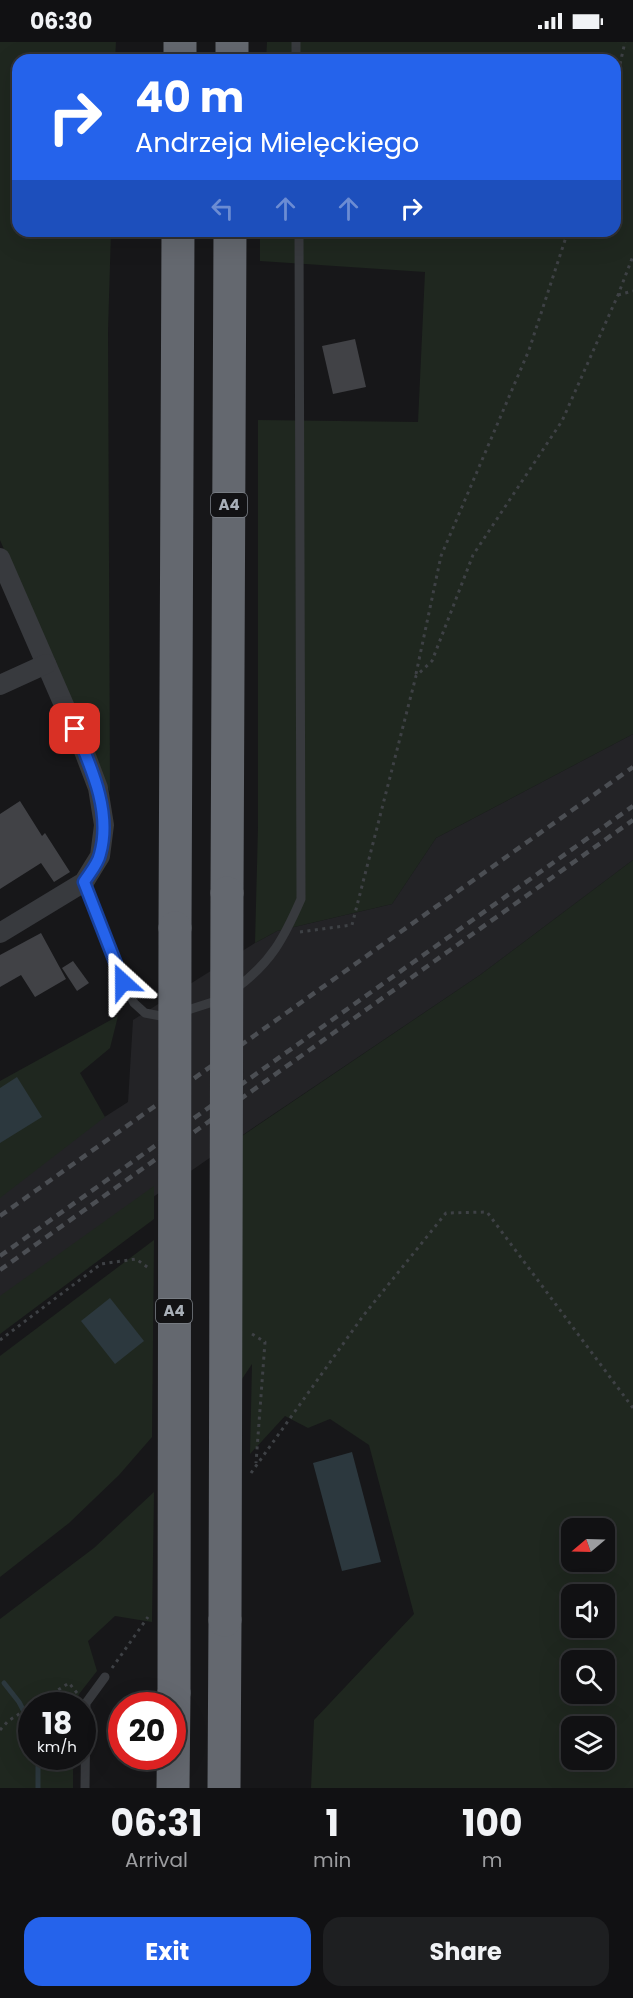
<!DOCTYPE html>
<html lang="en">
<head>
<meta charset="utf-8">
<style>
	:root { --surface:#111113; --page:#1e1f21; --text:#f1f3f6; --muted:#9c9da0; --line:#303133; --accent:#2563eb }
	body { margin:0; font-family:Poppins,sans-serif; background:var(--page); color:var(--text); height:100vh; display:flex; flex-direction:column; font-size:22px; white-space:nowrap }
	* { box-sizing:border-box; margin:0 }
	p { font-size:20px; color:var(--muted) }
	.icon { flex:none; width:33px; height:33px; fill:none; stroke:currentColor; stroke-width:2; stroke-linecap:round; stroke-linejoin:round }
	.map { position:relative; height:1746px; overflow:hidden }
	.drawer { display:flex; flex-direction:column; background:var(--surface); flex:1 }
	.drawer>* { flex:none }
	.guide { position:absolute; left:12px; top:12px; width:609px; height:183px; border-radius:18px; box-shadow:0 6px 24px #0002,0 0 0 2px var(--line); background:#2563eb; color:#fff; overflow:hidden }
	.needle { width:39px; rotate:251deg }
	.fabs { position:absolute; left:561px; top:1476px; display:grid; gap:12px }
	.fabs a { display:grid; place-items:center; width:54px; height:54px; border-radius:12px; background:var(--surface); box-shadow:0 6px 24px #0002,0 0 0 2px var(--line); font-size:30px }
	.speed { position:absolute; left:18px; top:1650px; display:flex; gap:12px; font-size:30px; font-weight:700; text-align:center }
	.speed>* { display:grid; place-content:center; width:78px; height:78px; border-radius:50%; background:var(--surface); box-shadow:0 6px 24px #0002,0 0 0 2px var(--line); line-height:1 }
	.speed small { font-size:15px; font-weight:400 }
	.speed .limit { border:9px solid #d22; background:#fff; color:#111 }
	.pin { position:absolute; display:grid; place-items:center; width:51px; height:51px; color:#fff; margin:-26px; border-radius:12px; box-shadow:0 3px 9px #0006 }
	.me { position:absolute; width:66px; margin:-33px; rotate:336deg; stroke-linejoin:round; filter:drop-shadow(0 0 4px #0008) }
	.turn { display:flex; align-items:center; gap:21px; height:126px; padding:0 24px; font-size:27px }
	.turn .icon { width:78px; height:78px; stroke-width:2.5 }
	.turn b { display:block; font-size:42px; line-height:51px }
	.lanes { display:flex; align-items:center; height:57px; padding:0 24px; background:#0003; justify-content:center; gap:30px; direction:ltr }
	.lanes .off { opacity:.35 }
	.eta { display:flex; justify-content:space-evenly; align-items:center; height:102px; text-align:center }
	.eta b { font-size:36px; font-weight:700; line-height:42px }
	.action { display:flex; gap:12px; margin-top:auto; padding:12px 24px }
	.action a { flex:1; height:69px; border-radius:18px; background:var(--accent); color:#fff; font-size:24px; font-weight:700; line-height:69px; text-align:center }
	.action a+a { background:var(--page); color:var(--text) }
	.status { display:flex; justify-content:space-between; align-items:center; height:42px; padding:0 30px; background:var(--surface); direction:ltr }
	.status svg { height:16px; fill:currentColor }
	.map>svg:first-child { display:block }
	.built { fill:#232326 }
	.green { fill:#1f271f; fill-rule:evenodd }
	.water { fill:#2c383e }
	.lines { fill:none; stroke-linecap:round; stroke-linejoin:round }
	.stream { stroke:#2c383e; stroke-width:5 }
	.building { fill:#414246 }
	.path { stroke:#3e4145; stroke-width:3; stroke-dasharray:3 4.5; stroke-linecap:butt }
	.service { stroke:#383a3e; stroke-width:9 }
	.minor { stroke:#383a3e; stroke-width:20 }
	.motorway { stroke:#64686f; stroke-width:33 }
	.rail { stroke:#4b4e53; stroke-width:4.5; stroke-dasharray:8 6; stroke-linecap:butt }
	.motorway-bridge { stroke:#64686f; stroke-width:33 }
	.route-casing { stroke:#184099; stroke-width:15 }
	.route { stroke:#2563eb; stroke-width:10 }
	.labels { text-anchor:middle; stroke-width:6; stroke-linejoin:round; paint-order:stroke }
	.shield { fill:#121214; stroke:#7c8188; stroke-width:1.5 }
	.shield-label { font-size:15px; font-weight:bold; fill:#a9b0b9 }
</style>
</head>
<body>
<div class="status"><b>06:30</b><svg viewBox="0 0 49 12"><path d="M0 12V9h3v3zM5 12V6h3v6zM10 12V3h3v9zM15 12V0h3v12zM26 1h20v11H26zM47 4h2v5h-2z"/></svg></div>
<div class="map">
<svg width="633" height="1746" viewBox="0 0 633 1746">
	<rect width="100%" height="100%" fill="#171719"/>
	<!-- built -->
	<path class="built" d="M633 692V818L480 933 253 1086 0 1261V1145L37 1118 128 1060 133 978 255 901 277 889 392 862 436 796Z"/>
	<!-- green -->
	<g class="green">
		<path d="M0 0H116L115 18H18V189H111L108 289 110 750 0 498Z"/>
		<path d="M267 0H633V692L436 796 392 862 277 889 255 901 258 785V378L418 380 425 230 260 219V189H615V18H266Z"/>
		<path d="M633 818V1746H311L314 1678 414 1572 369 1403 330 1377 308 1386 285 1374 250 1412 252 1322 236 1346V1098L480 933ZM572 1486H604V1520H572ZM572 1552H604V1586H572ZM572 1618H604V1652H572ZM572 1684H604V1718H572Z"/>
		<path d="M118 974 110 1006 80 1031 105 1075 0 1156V1039Z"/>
		<path d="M154 1144V1177L0 1292V1254Z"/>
		<path d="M154 1198 152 1395 119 1433 69 1481 0 1535V1314Z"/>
		<path d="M154 1450 152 1580 115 1574 88 1599 97 1629 79 1652 76 1663 32 1664V1714L73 1715V1746H0V1577L94 1506Z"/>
	</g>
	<!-- water -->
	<g class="water">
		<path d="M17 1035 42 1075 0 1101V1046Z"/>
		<path d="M110 1256 144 1299 115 1322 81 1279Z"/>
		<path d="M352 1410 381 1520 342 1529 313 1421Z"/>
	</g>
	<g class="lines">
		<!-- stream -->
		<g class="stream">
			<path d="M4 1641 19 1660 32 1685"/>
			<path d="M38 1746V1714"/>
		</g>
	</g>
	<!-- building -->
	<g class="building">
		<path d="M355 297 366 345 333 352 322 304Z"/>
		<path d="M20 759 42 794 45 791 70 830 54 840 41 821 0 847V772Z"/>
		<path d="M41 891 66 937 35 955 21 933 0 945V913Z"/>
		<path d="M73 919 89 941 77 949 62 926Z"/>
	</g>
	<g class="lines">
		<!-- path -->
		<g class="path">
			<path d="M615 44 625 0"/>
			<path d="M618 253 633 249"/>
			<path d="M416 632 441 514 529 308 568 189"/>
			<path d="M300 890 352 883 416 634 432 619 473 513 562 379 618 253 633 214"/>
			<path d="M252 1292 265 1300 256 1421"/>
			<path d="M0 1298 101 1222 136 1217 150 1227"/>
			<path d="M251 1431 363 1274 446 1171 487 1170 633 1366"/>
			<path d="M112 1626 148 1575"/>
			<path d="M33 1664 69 1641 77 1651"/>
			<path d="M0 1688 8 1679 32 1664"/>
		</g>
		<!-- service -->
		<g class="service">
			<path d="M296 0V18"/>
			<path d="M84 840 110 911 134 961 145 971 166 975 219 958"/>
			<path d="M235 947C271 921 284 896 301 857L299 189"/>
			<path d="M85 1746 86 1661 105 1635"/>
		</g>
		<!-- minor -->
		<g class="minor">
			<path d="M0 516 84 709 98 746 104 783 100 814 84 840 0 891"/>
			<path d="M0 643 46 622"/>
		</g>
		<!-- motorway -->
		<g class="motorway">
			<path d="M180 18V0"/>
			<path d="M232 18V0"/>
			<path d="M227 851 230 189"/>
			<path d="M175 886 178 189"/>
			<path d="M173 1746 174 1651"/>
			<path d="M224 1746 225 1578"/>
		</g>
		<!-- rail -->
		<g class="rail">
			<path d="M0 1174 633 725"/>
			<path d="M0 1214 633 764"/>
			<path d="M0 1228 633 778"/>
		</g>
		<!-- motorway-bridge -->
		<g class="motorway-bridge">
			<path d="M225 1578 227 851"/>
			<path d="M174 1651 175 886"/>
		</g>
	</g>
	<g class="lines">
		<!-- route casing -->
		<g class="route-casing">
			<path id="route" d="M75 687C91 725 112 770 100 812 98 822 89 832 84 840L123 940"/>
		</g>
		<!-- route -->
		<use href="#route" class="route"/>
	</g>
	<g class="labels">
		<!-- shield labels -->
		<g class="shield">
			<rect x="211" y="451" width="36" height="24" rx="4.5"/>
			<rect x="156" y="1257" width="36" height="24" rx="4.5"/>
		</g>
		<g class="shield-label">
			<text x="229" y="468">A4</text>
			<text x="174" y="1274">A4</text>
		</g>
	</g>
</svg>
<div class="fabs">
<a><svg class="needle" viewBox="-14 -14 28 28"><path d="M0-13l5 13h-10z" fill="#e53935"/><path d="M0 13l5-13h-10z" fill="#9c9da0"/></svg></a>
<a><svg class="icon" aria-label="sound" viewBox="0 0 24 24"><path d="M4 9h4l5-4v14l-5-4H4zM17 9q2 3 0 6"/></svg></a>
<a><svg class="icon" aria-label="search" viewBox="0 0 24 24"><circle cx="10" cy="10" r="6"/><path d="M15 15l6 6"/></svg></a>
<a><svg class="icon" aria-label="layers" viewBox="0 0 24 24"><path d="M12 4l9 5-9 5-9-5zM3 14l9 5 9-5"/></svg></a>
</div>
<div class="speed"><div>18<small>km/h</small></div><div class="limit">20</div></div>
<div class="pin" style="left:75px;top:687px;background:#d93025"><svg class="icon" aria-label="arrive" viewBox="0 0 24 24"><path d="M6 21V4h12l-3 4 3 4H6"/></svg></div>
<svg class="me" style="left:123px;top:940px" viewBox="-20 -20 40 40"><path d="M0-17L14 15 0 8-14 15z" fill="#2563eb" stroke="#fff" stroke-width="4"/></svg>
<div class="guide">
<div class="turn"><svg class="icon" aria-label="right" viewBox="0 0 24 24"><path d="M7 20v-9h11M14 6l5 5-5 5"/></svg><div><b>40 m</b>Andrzeja Mielęckiego</div></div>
<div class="lanes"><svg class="icon off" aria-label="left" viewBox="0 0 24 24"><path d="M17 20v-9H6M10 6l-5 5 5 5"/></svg><svg class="icon off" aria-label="ahead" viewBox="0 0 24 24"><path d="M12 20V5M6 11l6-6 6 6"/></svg><svg class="icon off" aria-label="ahead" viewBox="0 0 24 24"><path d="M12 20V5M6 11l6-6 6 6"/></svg><svg class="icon" aria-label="right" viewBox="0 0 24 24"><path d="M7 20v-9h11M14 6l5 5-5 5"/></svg></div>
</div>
</div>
<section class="drawer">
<div class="eta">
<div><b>06:31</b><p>Arrival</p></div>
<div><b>1</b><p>min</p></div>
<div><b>100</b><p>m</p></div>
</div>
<div class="action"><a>Exit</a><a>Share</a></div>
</section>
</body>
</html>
